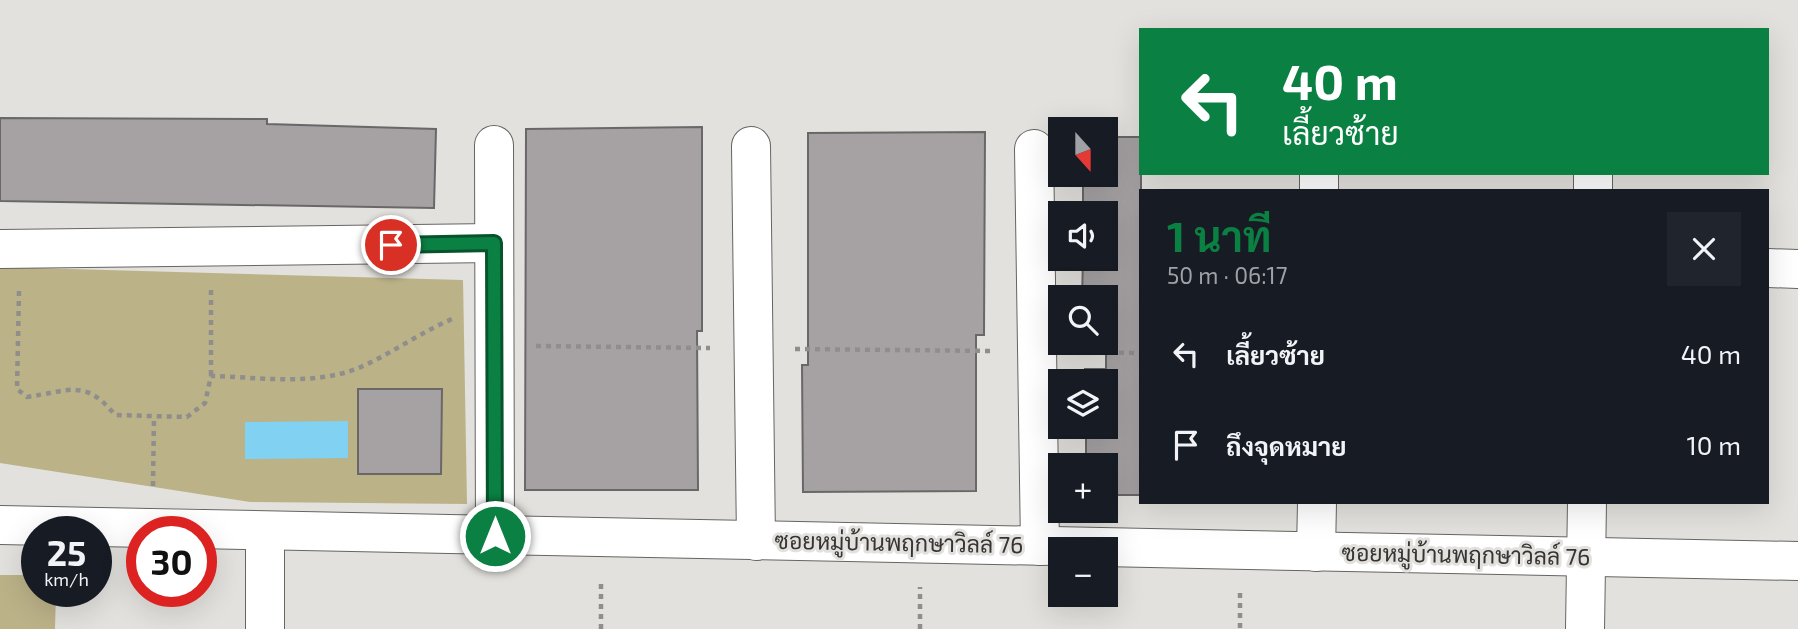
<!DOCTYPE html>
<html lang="th">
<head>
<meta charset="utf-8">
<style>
	:root { --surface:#171b24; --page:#20242c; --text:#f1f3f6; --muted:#9ea1a6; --accent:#0b8043 }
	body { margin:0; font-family:"Exo 2",Sarabun,sans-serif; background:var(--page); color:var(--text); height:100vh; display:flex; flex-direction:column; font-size:26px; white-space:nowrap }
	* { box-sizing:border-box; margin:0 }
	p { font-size:23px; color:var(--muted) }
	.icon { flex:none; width:38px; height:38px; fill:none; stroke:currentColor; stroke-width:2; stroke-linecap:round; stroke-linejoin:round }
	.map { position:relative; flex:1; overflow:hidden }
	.drawer { position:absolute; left:1139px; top:189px; width:630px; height:315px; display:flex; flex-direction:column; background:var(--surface); border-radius:0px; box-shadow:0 7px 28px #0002 }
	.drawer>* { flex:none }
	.hud { position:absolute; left:1139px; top:28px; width:630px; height:147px; border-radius:0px; box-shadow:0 7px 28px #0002; background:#0b8043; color:#fff; overflow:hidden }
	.needle { width:46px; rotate:159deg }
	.buttons { position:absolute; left:1048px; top:117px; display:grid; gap:14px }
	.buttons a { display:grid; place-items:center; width:70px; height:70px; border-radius:0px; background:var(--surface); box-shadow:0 7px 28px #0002; font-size:35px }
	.speed { position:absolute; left:21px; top:516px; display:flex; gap:14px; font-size:35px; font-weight:700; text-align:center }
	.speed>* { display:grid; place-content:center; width:91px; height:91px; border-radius:50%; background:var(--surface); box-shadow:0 7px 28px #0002; line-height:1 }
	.speed small { font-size:18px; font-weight:400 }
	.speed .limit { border:10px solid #d22; background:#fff; color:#111 }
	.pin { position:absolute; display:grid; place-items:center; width:60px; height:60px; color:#fff; margin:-30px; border:4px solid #fff; border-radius:50%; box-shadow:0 2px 7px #0007 }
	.me { position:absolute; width:77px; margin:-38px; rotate:0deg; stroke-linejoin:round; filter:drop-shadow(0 0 5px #0008) }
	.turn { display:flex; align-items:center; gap:24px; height:147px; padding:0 28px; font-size:32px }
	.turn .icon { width:91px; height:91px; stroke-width:2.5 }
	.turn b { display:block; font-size:49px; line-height:60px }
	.round { display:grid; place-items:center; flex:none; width:74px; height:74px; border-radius:0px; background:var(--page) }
	.overview { display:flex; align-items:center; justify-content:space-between; height:119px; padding:0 28px }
	h1 { font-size:42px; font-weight:700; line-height:52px; color:var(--accent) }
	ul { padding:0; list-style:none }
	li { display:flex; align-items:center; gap:21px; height:91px; padding:0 28px }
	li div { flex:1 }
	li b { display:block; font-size:26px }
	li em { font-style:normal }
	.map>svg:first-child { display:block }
	.green { fill:#bbb288 }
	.water { fill:#81d1f2 }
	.building { fill:#a6a2a4; stroke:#6a6768; stroke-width:2 }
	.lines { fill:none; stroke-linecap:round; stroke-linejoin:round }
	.street-casing { stroke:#666562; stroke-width:40 }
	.path { stroke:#8f8e8c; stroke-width:4.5; stroke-dasharray:5 5; stroke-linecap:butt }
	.street { stroke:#fff; stroke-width:38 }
	.route-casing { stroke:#07532c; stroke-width:18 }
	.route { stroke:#0b8043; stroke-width:12 }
	.labels { text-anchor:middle; stroke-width:6; stroke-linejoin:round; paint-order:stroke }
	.street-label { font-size:23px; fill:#363534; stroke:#e2e1dd }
</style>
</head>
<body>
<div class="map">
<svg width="1798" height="629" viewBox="0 0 1798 629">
	<rect width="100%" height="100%" fill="#e2e1dd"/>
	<!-- green -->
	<g class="green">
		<path d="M0 267 463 280 467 504 250 502 0 463Z"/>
		<path d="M0 575H37V592H56L55 629H0Z"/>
	</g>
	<!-- water -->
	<path class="water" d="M348 421V458L245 459V422Z"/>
	<!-- building -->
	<g class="building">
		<path d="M0 118 267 119V124L436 129 434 208 0 201Z"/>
		<path d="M702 127V331H697L698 490H525L526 129Z"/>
		<path d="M985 132 984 335H976V491L803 492 802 365H808V133Z"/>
		<path d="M1106 137H1141V495H1106V466H1086V427H1106V382H1085V369H1106V298H1082L1083 259H1106V214H1083V175H1106Z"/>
		<path d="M358 389H442L441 474H358Z"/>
	</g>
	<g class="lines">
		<!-- street casing -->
		<g class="street-casing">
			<g id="street">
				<path d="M494 145 495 536"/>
				<path d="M751 146 756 541"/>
				<path d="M1034 149 1040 546"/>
				<path d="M1319 191V173"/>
				<path d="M1593 191V173"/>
				<path d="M0 249 494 243"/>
				<path d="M1768 268 1798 269"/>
				<path d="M0 525 1798 561"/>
				<path d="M265 531V629"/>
				<path d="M1316 552 1317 502"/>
				<path d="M1585 629 1587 502"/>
			</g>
		</g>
		<!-- path -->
		<g class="path">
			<path d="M211 290V376"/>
			<path d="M19 291 17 389 27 397C69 391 85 378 115 415L187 417 205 403 211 376C258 377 311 386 356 369 388 356 419 333 452 319"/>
			<path d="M536 346 710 348"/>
			<path d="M795 349 993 351"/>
			<path d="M1079 352 1141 353"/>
			<path d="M153 486 154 416"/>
			<path d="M1240 593V629"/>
			<path d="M601 629V580"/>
			<path d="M920 629V587"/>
		</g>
		<!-- street -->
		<use href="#street" class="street"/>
	</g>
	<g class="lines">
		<!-- route casing -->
		<g class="route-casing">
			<path id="route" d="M391 245 494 243 495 536"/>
		</g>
		<!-- route -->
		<use href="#route" class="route"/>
	</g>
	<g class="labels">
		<!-- street labels -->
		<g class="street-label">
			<text transform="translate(899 543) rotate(1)" y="8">ซอยหมู่บ้านพฤกษาวิลล์ 76</text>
			<text transform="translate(1466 555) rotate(1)" y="8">ซอยหมู่บ้านพฤกษาวิลล์ 76</text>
		</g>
	</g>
</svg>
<div class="buttons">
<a><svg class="needle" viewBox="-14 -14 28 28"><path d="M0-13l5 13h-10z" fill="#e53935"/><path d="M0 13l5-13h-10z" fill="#9ea1a6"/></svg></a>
<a><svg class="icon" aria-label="sound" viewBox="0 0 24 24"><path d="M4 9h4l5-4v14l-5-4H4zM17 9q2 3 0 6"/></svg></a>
<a><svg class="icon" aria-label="search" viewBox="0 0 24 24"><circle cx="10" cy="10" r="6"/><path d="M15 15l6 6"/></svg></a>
<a><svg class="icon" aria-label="layers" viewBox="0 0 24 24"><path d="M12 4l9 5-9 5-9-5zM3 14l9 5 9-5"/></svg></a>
<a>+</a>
<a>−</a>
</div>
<div class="speed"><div>25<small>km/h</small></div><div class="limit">30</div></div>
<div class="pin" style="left:391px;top:245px;background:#d93025"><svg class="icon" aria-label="arrive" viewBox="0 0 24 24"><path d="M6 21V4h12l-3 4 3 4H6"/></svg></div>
<svg class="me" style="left:495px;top:536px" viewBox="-20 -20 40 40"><circle r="17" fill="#0b8043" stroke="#fff" stroke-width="3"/><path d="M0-11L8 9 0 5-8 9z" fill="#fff"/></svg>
<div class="hud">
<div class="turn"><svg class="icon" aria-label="left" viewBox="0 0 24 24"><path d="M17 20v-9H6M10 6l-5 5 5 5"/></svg><div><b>40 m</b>เลี้ยวซ้าย</div></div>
</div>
<section class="drawer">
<div class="overview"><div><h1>1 นาที</h1><p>50 m · 06:17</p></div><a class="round"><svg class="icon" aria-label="close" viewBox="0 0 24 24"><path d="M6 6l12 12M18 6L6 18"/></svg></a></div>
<ul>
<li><svg class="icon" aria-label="left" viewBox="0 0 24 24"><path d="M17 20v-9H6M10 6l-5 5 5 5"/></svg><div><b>เลี้ยวซ้าย</b></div><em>40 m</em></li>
<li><svg class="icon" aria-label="arrive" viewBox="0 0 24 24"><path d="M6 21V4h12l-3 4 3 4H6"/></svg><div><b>ถึงจุดหมาย</b></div><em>10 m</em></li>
</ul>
</section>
</div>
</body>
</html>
